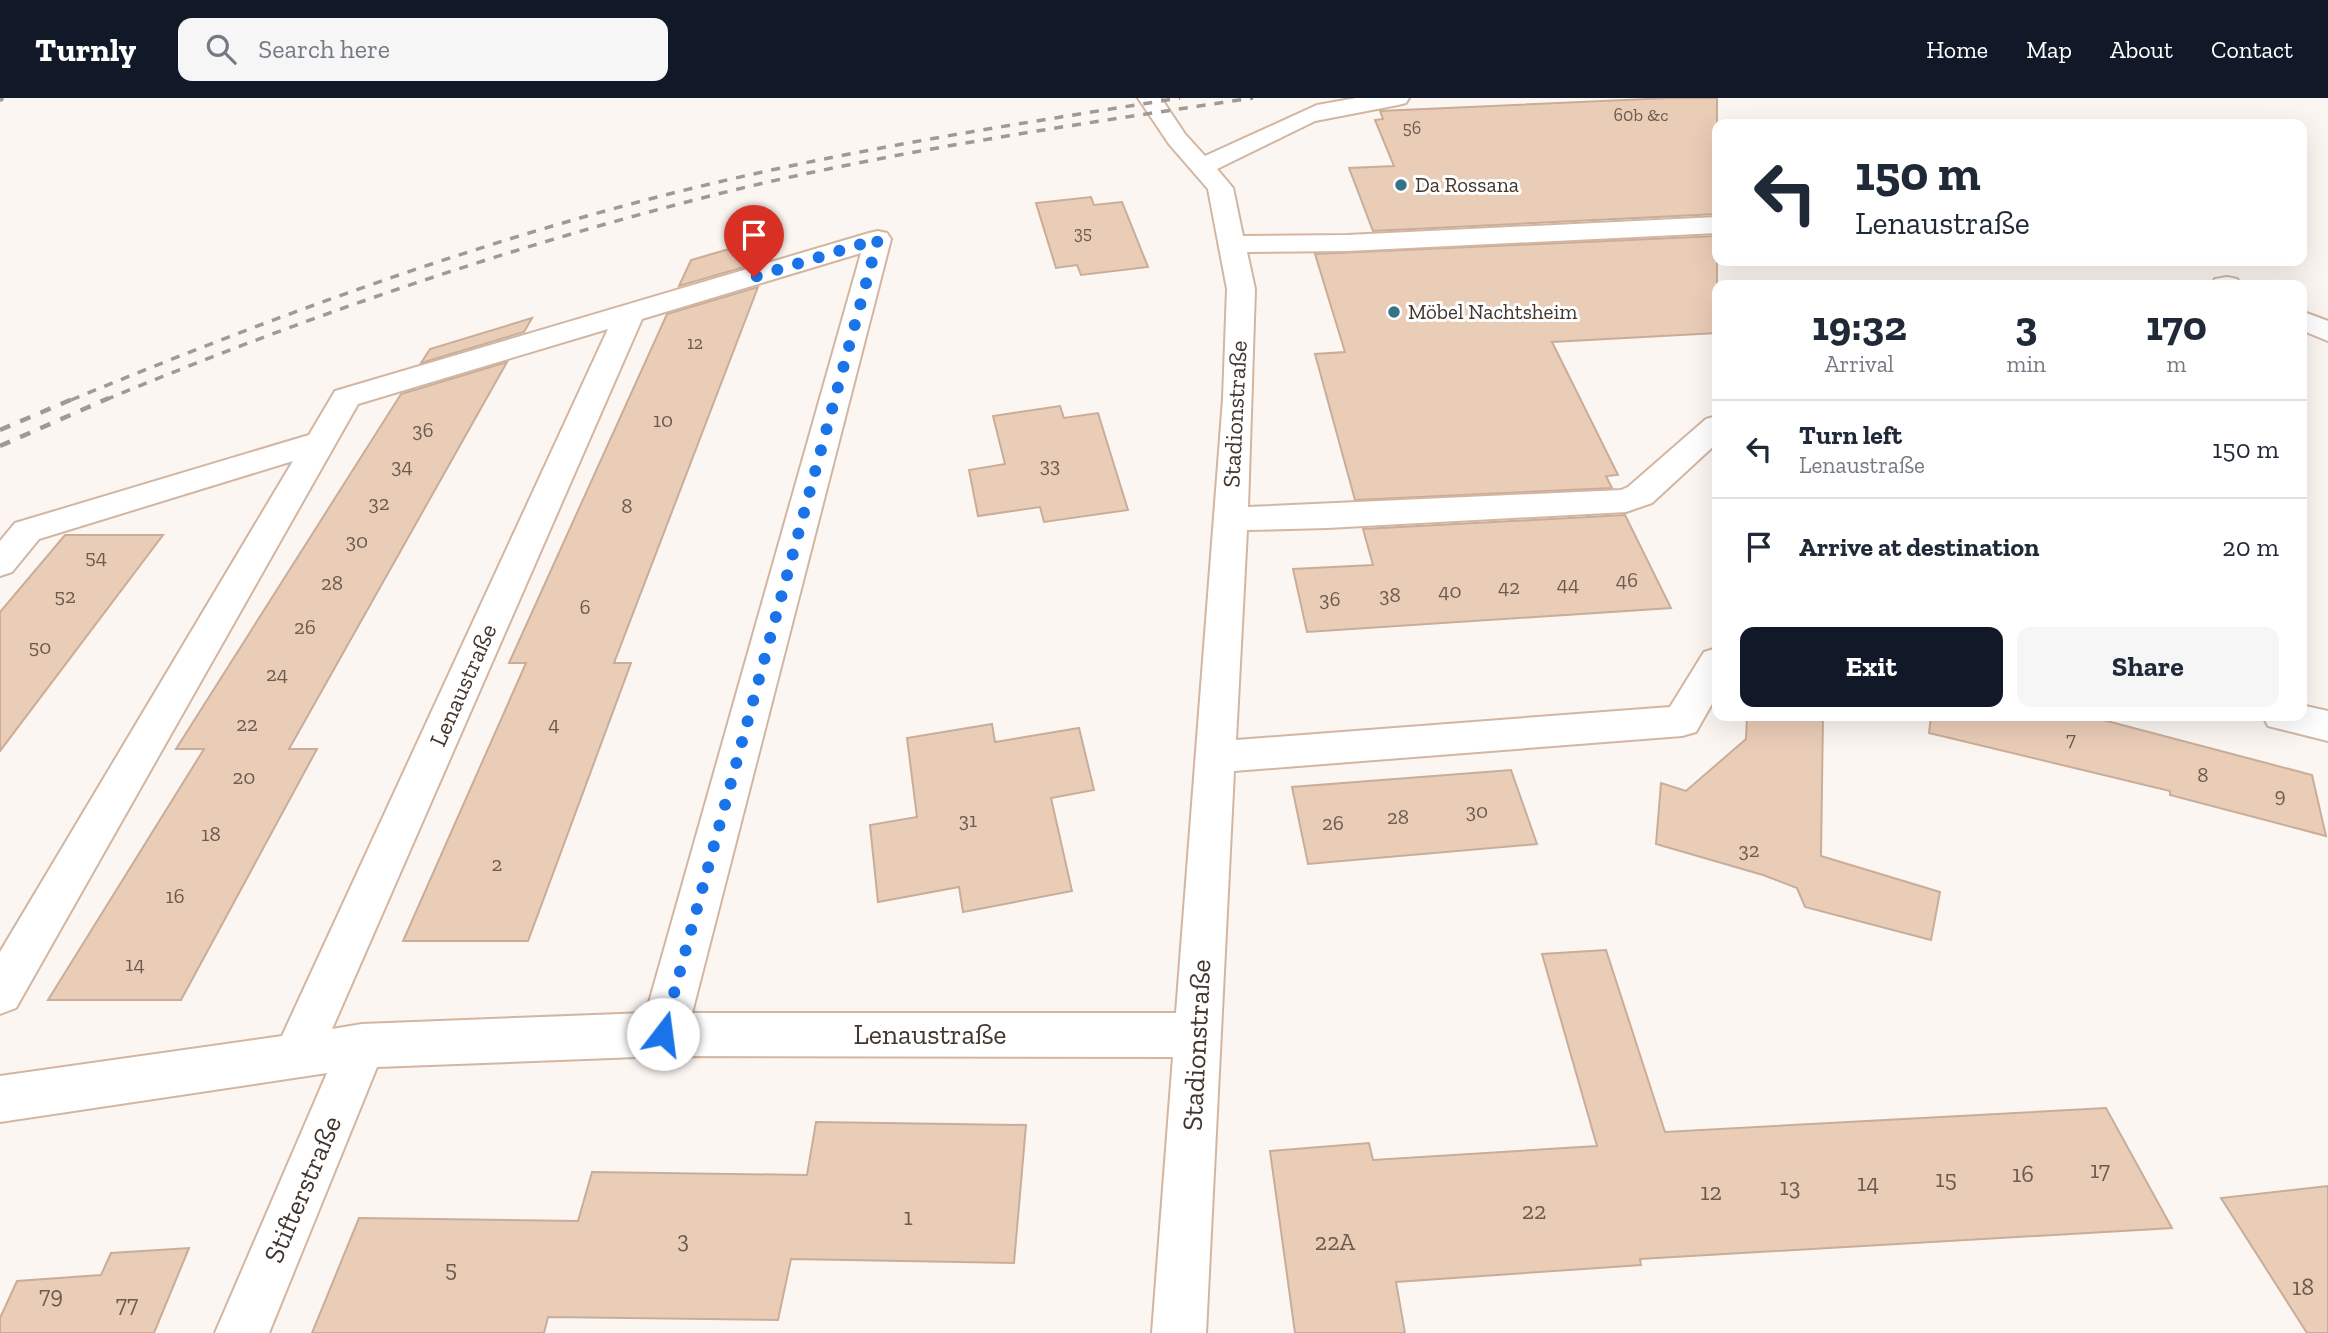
<!DOCTYPE html>
<html lang="en">
<head>
<meta charset="utf-8">
<style>
	:root { --surface:#fff; --page:#f6f6f7; --text:#1f2937; --muted:#747a83; --line:#e0e1e3; --accent:#111827 }
	body { margin:0; font-family:"Zilla Slab",serif; background:var(--page); color:var(--text); height:100vh; display:flex; flex-direction:column; font-size:26px; white-space:nowrap }
	* { box-sizing:border-box; margin:0 }
	p { font-size:23px; color:var(--muted) }
	.icon { flex:none; width:38px; height:38px; fill:none; stroke:currentColor; stroke-width:2; stroke-linecap:round; stroke-linejoin:round }
	.map { position:relative; flex:1; overflow:hidden }
	.sheet { position:absolute; left:1712px; top:182px; width:595px; height:441px; display:flex; flex-direction:column; background:var(--surface); border-radius:14px; box-shadow:0 7px 28px #0002 }
	.sheet>* { flex:none }
	.guide { position:absolute; left:1712px; top:21px; width:595px; height:147px; border-radius:14px; box-shadow:0 7px 28px #0002; background:#fff; color:var(--text); overflow:hidden }
	.pin { position:absolute; display:grid; place-items:center; width:60px; height:60px; color:#fff; margin:-72px -30px; border-radius:50% 50% 50% 0; rotate:-45deg; box-shadow:0 0 7px #0007 }
	.pin .icon { rotate:45deg }
	.me { position:absolute; width:77px; margin:-38px; rotate:15deg; stroke-linejoin:round; filter:drop-shadow(0 0 5px #0008) }
	.turn { display:flex; align-items:center; gap:24px; height:147px; padding:0 28px; font-size:32px }
	.turn .icon { width:91px; height:91px; stroke-width:2.5 }
	.turn b { display:block; font-size:49px; line-height:60px }
	.eta { display:flex; justify-content:space-evenly; align-items:center; height:119px; text-align:center }
	.eta b { font-size:42px; font-weight:700; line-height:49px }
	.cta { display:flex; gap:14px; margin-top:auto; padding:14px 28px }
	.cta a { flex:1; height:80px; border-radius:14px; background:var(--accent); color:#fff; font-size:28px; font-weight:700; line-height:80px; text-align:center }
	.cta a+a { background:var(--page); color:var(--text) }
	ul { padding:0; list-style:none }
	li { display:flex; align-items:center; gap:21px; height:98px; padding:0 28px; border-top:2px solid var(--line) }
	li div { flex:1 }
	li b { display:block; font-size:26px }
	li em { font-style:normal }
	header { display:flex; align-items:center; gap:42px; box-sizing:border-box; height:98px; padding:0 35px; background:var(--accent); color:#fff }
	header strong { font-size:33px }
	nav { display:flex; gap:38px; margin-inline-start:auto; font-size:24px }
	.search { width:490px; height:63px; background:var(--page); display:flex; align-items:center; gap:18px; box-sizing:border-box; padding:0 24px; border-radius:14px; color:var(--muted); font-size:26px }
	.map>svg:first-child { display:block }
	.building { fill:#eacdb7; stroke:#c9ad98; stroke-width:2 }
	.lines { fill:none; stroke-linecap:round; stroke-linejoin:round }
	.minor-casing { stroke:#d2b6a1; stroke-width:4 }
	.minor { fill:#fff; fill-rule:evenodd }
	.rail-far1 { stroke:#a19992; stroke-width:3.5; stroke-dasharray:9 9; stroke-linecap:butt }
	.rail { stroke:#a19992; stroke-width:4.5; stroke-dasharray:11 11; stroke-linecap:butt }
	.route { stroke:#1a73e8; stroke-width:12; stroke-dasharray:0 21.6 }
	.poi-dot { fill:#337487; stroke:#fff; stroke-width:2.5 }
	.labels { text-anchor:middle; stroke-width:6; stroke-linejoin:round; paint-order:stroke }
	.far-number-label { font-size:18px; fill:#6c5c50 }
	.far-poi-label { font-size:21px; fill:#42372e; stroke:#fff; text-anchor:start }
	.number-label { font-size:21px; fill:#6c5c50 }
	.street-label { font-size:24px; fill:#42372e; stroke:#fff }
	.near-number-label { font-size:24px; fill:#6c5c50 }
	.near-street-label { font-size:28px; fill:#42372e; stroke:#fff }
</style>
</head>
<body>
<header>
<strong>Turnly</strong>
<div class="search"><svg class="icon" aria-label="search" viewBox="0 0 24 24"><circle cx="10" cy="10" r="6"/><path d="M15 15l6 6"/></svg>Search here</div>
<nav><a>Home</a><a>Map</a><a>About</a><a>Contact</a></nav>
</header>
<div class="map">
<svg width="2328" height="1235" viewBox="0 0 2328 1235">
	<rect width="100%" height="100%" fill="#fcf6f2"/>
	<!-- building -->
	<g class="building">
		<path d="M1669 0H1717V116L1373 133 1349 70 1394 68 1375 22 1383 21 1380 13Z"/>
		<path d="M1091 99 1094 107 1122 104 1148 169 1081 177 1077 167 1056 170 1036 105Z"/>
		<path d="M778 137 768 162 679 188 691 162Z"/>
		<path d="M1717 138V235L1552 244 1618 377 1606 378 1612 390 1355 402 1315 256 1345 254 1315 156Z"/>
		<path d="M758 189 614 565H631L528 843H403L526 565H509L667 216Z"/>
		<path d="M532 220 524 234 421 265 430 251Z"/>
		<path d="M507 264 289 651H317L181 902H48L204 651H176L401 296Z"/>
		<path d="M1060 308 1064 320 1098 315 1128 412 1044 424 1040 409 978 418 969 372 1005 366 993 318Z"/>
		<path d="M1625 417 1671 510 1307 534 1293 471 1373 467 1363 431Z"/>
		<path d="M65 437H163L0 653V514Z"/>
		<path d="M1747 618H1823L1821 758 1940 794 1931 842 1805 809 1797 790 1763 777 1656 746 1661 685 1686 693 1746 641Z"/>
		<path d="M1931 618H2088L2312 677 2326 738 2170 697V693L1929 635Z"/>
		<path d="M992 626 995 644 1079 630 1094 692 1051 700 1072 793 963 814 959 789 878 804 870 727 917 719 907 640Z"/>
		<path d="M1511 672 1537 746 1308 766 1292 689Z"/>
		<path d="M1606 852 1665 1034 2106 1010 2172 1130 1640 1161 1641 1167 1396 1184 1405 1235H1295L1270 1053 1369 1045 1373 1062 1597 1048 1542 856Z"/>
		<path d="M816 1024 1026 1027 1014 1165 791 1161 778 1222 548 1219 544 1235H312L359 1120 578 1123 592 1074 807 1077Z"/>
		<path d="M2328 1088V1235H2307L2221 1100Z"/>
		<path d="M189 1150 154 1235H0V1220L17 1183 101 1177 111 1155Z"/>
	</g>
	<g class="lines">
		<!-- minor casing -->
		<g class="minor-casing">
			<g id="minor">
				<path d="M1138 0H1161L1185 36 1205 58 1317 7 1356 0H1409L1406 5 1398 7 1315 23 1217 71 1233 90 1243 138 1347 137 1717 119V135L1347 153 1247 154 1255 191 1248 409 1621 392 1628 389 1706 321 1717 318V345L1652 405 1626 414 1327 430 1247 432 1236 642 1670 609 1704 554 1717 550V597L1696 634 1682 638 1234 673 1206 1235H1152L1173 959 663 958 377 969 269 1235H215L327 975 0 1024V978L282 938 608 231 358 306 16 910 0 916V854L293 363 39 441 12 474 0 478V443L15 425 309 337 335 293 869 135 878 133 887 135 891 141 692 915H1176L1223 301 1227 191 1208 91 1169 46ZM861 155 646 915 362 926 332 931 642 221Z"/>
				<path d="M2227 179 2237 181 2241 187H2211L2215 181Z"/>
				<path d="M2301 213 2328 223V243L2301 232Z"/>
				<path d="M2301 607 2328 613V643L2268 628 2263 618H2301Z"/>
			</g>
		</g>
		<!-- minor -->
		<use href="#minor" class="minor"/>
		<!-- rail-far1 -->
		<g class="rail-far1">
			<path d="M0 3 3 0"/>
			<path d="M71 302C267 221 467 147 673 95 840 53 1010 27 1180 0"/>
			<path d="M105 302C310 217 519 145 734 92 905 51 1079 26 1253 0"/>
		</g>
		<!-- rail -->
		<g class="rail">
			<path d="M0 332 75 300"/>
			<path d="M0 348 109 300"/>
		</g>
	</g>
	<g class="lines">
		<!-- route -->
		<path class="route" d="M663 936 878 141 754 179"/>
	</g>
	<!-- markers -->
	<g class="poi-dot">
		<circle cx="1401" cy="87" r="7"/>
		<circle cx="1394" cy="214" r="7"/>
	</g>
	<g class="labels">
		<!-- far-number labels -->
		<g class="far-number-label">
			<text x="1641" y="23">60b &amp;c</text>
			<text x="1412" y="36">56</text>
			<text x="1083" y="141">35</text>
			<text x="695" y="251">12</text>
		</g>
		<!-- far-poi labels -->
		<g class="far-poi-label">
			<text x="1415" y="94">Da Rossana</text>
			<text x="1408" y="221">Möbel Nachtsheim</text>
		</g>
		<!-- number labels -->
		<g class="number-label">
			<text x="663" y="329">10</text>
			<text x="423" y="339">36</text>
			<text x="1050" y="374">33</text>
			<text x="402" y="375">34</text>
			<text x="379" y="412">32</text>
			<text x="627" y="415">8</text>
			<text x="357" y="450">30</text>
			<text x="96" y="466">54</text>
			<text x="1627" y="489">46</text>
			<text x="332" y="492">28</text>
			<text x="1568" y="493">44</text>
			<text x="1509" y="496">42</text>
			<text x="1450" y="500">40</text>
			<text x="1390" y="504">38</text>
			<text x="65" y="505">52</text>
			<text x="1330" y="508">36</text>
			<text x="585" y="516">6</text>
			<text x="305" y="536">26</text>
			<text x="40" y="556">50</text>
			<text x="277" y="583">24</text>
			<text x="247" y="633">22</text>
			<text x="554" y="633">4</text>
			<text x="2071" y="648">7</text>
			<text x="2203" y="684">8</text>
			<text x="244" y="686">20</text>
			<text x="2280" y="704">9</text>
			<text x="1477" y="720">30</text>
			<text x="1398" y="726">28</text>
			<text x="968" y="729">31</text>
			<text x="1333" y="732">26</text>
			<text x="211" y="743">18</text>
			<text x="1749" y="759">32</text>
			<text x="497" y="773">2</text>
			<text x="175" y="805">16</text>
			<text x="135" y="873">14</text>
		</g>
		<!-- street labels -->
		<g class="street-label">
			<text transform="translate(1235 316) rotate(-87)" y="8">Stadionstraße</text>
			<text transform="translate(463 587) rotate(-66)" y="8">Lenaustraße</text>
		</g>
		<!-- near-number labels -->
		<g class="near-number-label">
			<text x="2100" y="1080">17</text>
			<text x="2023" y="1084">16</text>
			<text x="1946" y="1089">15</text>
			<text x="1868" y="1093">14</text>
			<text x="1790" y="1097">13</text>
			<text x="1711" y="1102">12</text>
			<text x="1534" y="1121">22</text>
			<text x="908" y="1127">1</text>
			<text x="683" y="1150">3</text>
			<text x="1335" y="1152">22A</text>
			<text x="451" y="1179">5</text>
			<text x="2303" y="1197">18</text>
			<text x="51" y="1205">79</text>
			<text x="127" y="1214">77</text>
		</g>
		<!-- near-street labels -->
		<g class="near-street-label">
			<text x="930" y="946">Lenaustraße</text>
			<text transform="translate(1196 947) rotate(-87)" y="10">Stadionstraße</text>
			<text transform="translate(302 1091) rotate(-67)" y="10">Stifterstraße</text>
		</g>
	</g>
</svg>
<div class="pin" style="left:754px;top:179px;background:#d93025"><svg class="icon" aria-label="arrive" viewBox="0 0 24 24"><path d="M6 21V4h12l-3 4 3 4H6"/></svg></div>
<svg class="me" style="left:663px;top:936px" viewBox="-20 -20 40 40"><circle r="19" fill="#fff"/><path d="M0-13L10 11 0 6-10 11z" fill="#1a73e8"/></svg>
<div class="guide">
<div class="turn"><svg class="icon" aria-label="left" viewBox="0 0 24 24"><path d="M17 20v-9H6M10 6l-5 5 5 5"/></svg><div><b>150 m</b>Lenaustraße</div></div>
</div>
<section class="sheet">
<div class="eta">
<div><b>19:32</b><p>Arrival</p></div>
<div><b>3</b><p>min</p></div>
<div><b>170</b><p>m</p></div>
</div>
<ul>
<li><svg class="icon" aria-label="left" viewBox="0 0 24 24"><path d="M17 20v-9H6M10 6l-5 5 5 5"/></svg><div><b>Turn left</b><p>Lenaustraße</p></div><em>150 m</em></li>
<li><svg class="icon" aria-label="arrive" viewBox="0 0 24 24"><path d="M6 21V4h12l-3 4 3 4H6"/></svg><div><b>Arrive at destination</b></div><em>20 m</em></li>
</ul>
<div class="cta"><a>Exit</a><a>Share</a></div>
</section>
</div>
</body>
</html>
